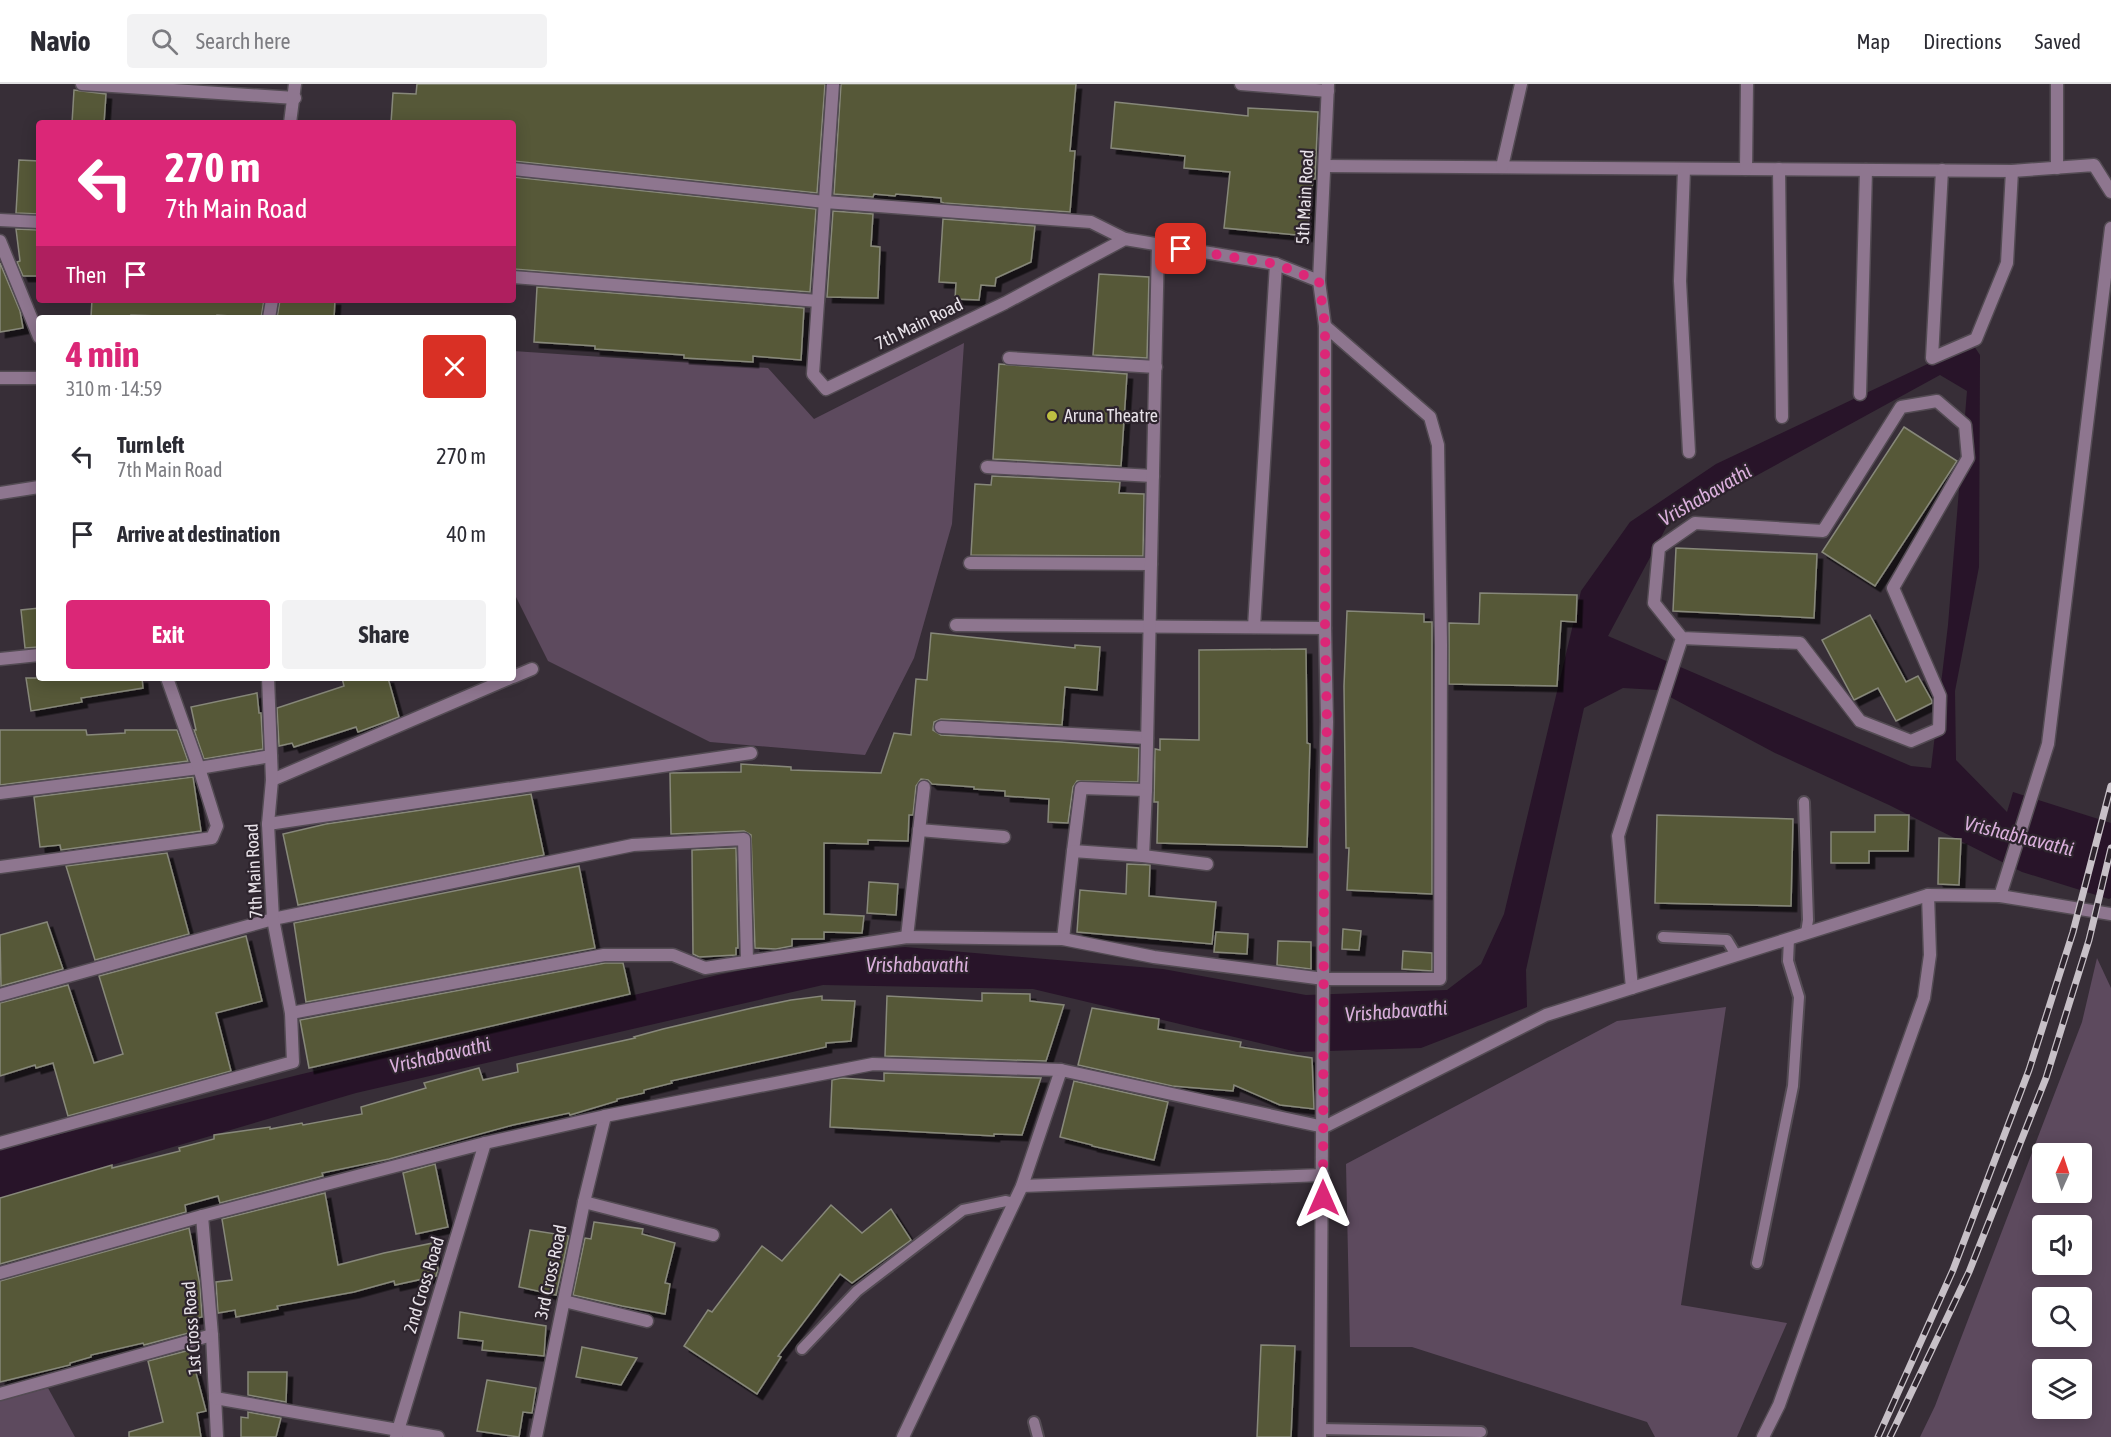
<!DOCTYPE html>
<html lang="en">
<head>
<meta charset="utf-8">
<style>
	:root { --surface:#fff; --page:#f2f2f3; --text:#2b2b33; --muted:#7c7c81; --line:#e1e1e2; --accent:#db2777 }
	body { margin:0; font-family:"Asap Condensed",sans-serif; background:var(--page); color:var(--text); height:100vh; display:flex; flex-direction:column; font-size:22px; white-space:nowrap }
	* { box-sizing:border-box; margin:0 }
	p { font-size:20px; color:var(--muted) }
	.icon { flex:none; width:33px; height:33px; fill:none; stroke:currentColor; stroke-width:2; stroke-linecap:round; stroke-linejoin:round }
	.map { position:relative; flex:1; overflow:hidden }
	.details { position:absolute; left:36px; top:231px; width:480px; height:366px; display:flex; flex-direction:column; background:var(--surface); border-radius:6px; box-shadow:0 3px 15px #0003 }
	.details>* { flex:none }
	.guide { position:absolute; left:36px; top:36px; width:480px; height:183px; border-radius:6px; box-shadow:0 3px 15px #0003; background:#db2777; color:#fff; overflow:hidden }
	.needle { width:39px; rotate:3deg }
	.controls { position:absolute; left:2032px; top:1059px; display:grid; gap:12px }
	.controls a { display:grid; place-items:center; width:60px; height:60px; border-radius:6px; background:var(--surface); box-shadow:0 3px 15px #0003; font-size:30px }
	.pin { position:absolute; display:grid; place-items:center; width:51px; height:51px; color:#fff; margin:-26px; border-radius:12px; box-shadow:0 3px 9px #0006 }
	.me { position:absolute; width:66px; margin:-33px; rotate:0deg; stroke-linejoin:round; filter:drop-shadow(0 0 4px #0008) }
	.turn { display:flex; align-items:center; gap:21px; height:126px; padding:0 30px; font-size:27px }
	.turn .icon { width:78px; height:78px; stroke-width:2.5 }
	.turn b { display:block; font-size:42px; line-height:51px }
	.then { display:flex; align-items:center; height:57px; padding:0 30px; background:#0003; gap:12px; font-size:22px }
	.round { display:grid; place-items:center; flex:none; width:63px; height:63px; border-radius:6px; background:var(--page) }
	.headline { display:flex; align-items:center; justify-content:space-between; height:102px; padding:0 30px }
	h1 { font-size:36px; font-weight:700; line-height:45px; color:var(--accent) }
	.action { display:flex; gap:12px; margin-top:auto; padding:12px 30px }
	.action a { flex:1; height:69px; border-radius:6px; background:var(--accent); color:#fff; font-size:24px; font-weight:700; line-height:69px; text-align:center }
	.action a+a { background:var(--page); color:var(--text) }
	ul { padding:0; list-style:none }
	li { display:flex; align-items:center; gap:18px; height:78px; padding:0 30px }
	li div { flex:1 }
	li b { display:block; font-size:22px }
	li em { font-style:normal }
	header { display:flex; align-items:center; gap:36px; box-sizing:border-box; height:84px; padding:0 30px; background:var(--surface); border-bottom:2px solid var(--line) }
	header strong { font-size:28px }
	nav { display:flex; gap:33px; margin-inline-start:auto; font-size:21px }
	.search { width:420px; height:54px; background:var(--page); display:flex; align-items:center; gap:15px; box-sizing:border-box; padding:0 21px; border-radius:6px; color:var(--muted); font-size:22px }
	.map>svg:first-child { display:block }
	.green { fill:#5d4a5e; fill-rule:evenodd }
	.water { fill:#281429; fill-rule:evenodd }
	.building { fill:#575839; stroke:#87887a; stroke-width:1.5; filter:url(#shadow) }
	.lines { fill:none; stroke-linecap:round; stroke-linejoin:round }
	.service-casing { stroke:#534b53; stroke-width:14 }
	.minor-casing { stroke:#534b53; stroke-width:15 }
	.tertiary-casing { stroke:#534b53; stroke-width:15 }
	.service { stroke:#8e768f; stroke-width:10 }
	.minor { stroke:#8e768f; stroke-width:12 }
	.tertiary { stroke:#8e768f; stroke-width:12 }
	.rail-casing { stroke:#c7c0c7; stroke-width:7 }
	.rail { stroke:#2d242d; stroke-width:4.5; stroke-dasharray:14; stroke-linecap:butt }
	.route { stroke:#db2777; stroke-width:10; stroke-dasharray:0 18 }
	.poi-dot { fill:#bebf42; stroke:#2d242d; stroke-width:2 }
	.labels { text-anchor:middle; stroke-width:4.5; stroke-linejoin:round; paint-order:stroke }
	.street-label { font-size:18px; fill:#e8e2e9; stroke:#2d242d }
	.poi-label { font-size:18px; fill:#e8e2e9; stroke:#2d242d; text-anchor:start }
	.water-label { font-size:20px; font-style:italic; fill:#daafdc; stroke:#2d242d }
</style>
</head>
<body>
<header>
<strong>Navio</strong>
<div class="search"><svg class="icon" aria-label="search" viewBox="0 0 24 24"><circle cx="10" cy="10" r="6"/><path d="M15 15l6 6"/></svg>Search here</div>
<nav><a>Map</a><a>Directions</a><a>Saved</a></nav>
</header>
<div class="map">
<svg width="2111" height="1353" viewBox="0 0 2111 1353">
	<defs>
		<filter id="shadow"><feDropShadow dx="5.5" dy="5.5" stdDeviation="0" flood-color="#0009"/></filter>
	</defs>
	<rect width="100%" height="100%" fill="#372e37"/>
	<!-- green -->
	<g class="green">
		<path d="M964 259 952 440 914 574 865 671 710 658 548 577 513 507V267L768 284 814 335Z"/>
		<path d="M2097 874 2111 904V1353H1920L1935 1322 2082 938ZM2043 1070H2082V1108H2043ZM2043 1142H2082V1180H2043ZM2043 1214H2082V1252H2043ZM2043 1286H2082V1324H2043Z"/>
		<path d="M1726 923 1681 1221 1787 1239 1737 1353H1655L1647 1338 1412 1263H1350L1346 1080 1617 937Z"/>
		<path d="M48 1304 75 1353H0V1317Z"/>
	</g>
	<!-- water -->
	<path class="water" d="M1972 259 1980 271 1979 483 1955 607 1956 676 2007 728 2013 708 2111 739V814L2109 815 2022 788 1889 721 1775 669 1657 606 1623 604 1584 624 1526 886 1527 923 1421 964 1297 968 1033 905 823 901 356 1009 0 1114V1065L298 991 718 891 818 871 905 863 1163 885 1306 911 1447 906 1481 880 1504 830 1581 507 1630 438 1716 380ZM1940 291 1967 307 1948 541 1931 684 1911 682 1608 552 1668 440Z"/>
	<!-- building -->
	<g class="building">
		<path d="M417 0H825L817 109 513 77V39H391L393 9 416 10Z"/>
		<path d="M841 0H1076L1070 67H1075L1070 128 944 119 941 118V114L896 110 895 112 874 110 873 113 834 110Z"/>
		<path d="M74 6 106 10 104 39H72Z"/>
		<path d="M1115 18 1248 32V24L1318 28 1315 95H1313L1307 152 1224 144 1230 88 1184 84 1185 72 1111 64Z"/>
		<path d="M19 76 39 77V130L16 129Z"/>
		<path d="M513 93 816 125 810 208 513 185Z"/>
		<path d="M833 127 873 130 871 162 880 163 878 214 827 213Z"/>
		<path d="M943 135 1035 142 1031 178 996 194 995 202 981 201 979 216 955 215 956 199 939 198Z"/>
		<path d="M16 145 39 146V192H23L17 178 20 177Z"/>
		<path d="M0 179 20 227 23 244 0 248Z"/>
		<path d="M1099 190 1149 193 1147 274 1093 271Z"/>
		<path d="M537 203 804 224 801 276 753 272V278L684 274V271L595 265V262L534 258Z"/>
		<path d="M92 216H264L261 234 217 231V234L131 231V234L91 233Z"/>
		<path d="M280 216H335L334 234H277Z"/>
		<path d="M999 280 1127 290 1121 382 993 375Z"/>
		<path d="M1904 343 1957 377 1875 502 1822 468Z"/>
		<path d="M992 392 1120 398 1119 409 1144 410 1143 472 971 471 975 400 991 401Z"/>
		<path d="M1676 464 1817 470 1814 534 1673 527Z"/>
		<path d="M1480 509 1577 511 1576 538 1561 537 1557 602 1449 600V539L1479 540Z"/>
		<path d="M39 524V563L25 564 21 526Z"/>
		<path d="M1347 527 1424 530V538H1432V810L1347 806 1349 764H1346L1344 602Z"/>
		<path d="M1870 531 1906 598 1918 592 1932 617V619L1896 637 1878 604 1854 616 1822 556Z"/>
		<path d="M931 549 1075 564V561L1100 563 1097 606 1065 603 1062 641 941 635 934 638 933 646 941 651 1061 658 1139 664 1138 698 1077 697 1073 703 1068 739 1048 738 1049 715 1005 712V707L974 705V703L932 700 928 696 921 695 916 702 913 731H909L908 757 868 756V760L824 759V830L864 832 862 849 824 848V855H792V862L776 865 755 864 751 751 744 747 671 750 670 689 741 688V680L791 683V686L881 689 894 649 911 651 916 595 927 596Z"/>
		<path d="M1306 565 1307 659 1310 660 1307 763 1157 759 1158 718H1154L1155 665 1160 666V655L1199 656V566Z"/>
		<path d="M26 594H142L143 604 81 614 82 618 31 627Z"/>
		<path d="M342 594H388L399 633 358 648 356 643 294 663 292 659 279 662 277 624 344 602Z"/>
		<path d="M257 609 259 629H261L263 665 204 675 194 646H196L191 623Z"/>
		<path d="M0 646H86L87 651 125 649V646H177L188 677 0 701Z"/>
		<path d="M193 693 201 747 61 766 60 761 40 763 34 713Z"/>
		<path d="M531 710 544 771 298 821 283 750 326 740Z"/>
		<path d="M1657 731 1793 735 1791 822 1655 819Z"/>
		<path d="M1875 731H1909L1908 767H1869V779H1831V748H1875Z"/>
		<path d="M1939 754 1961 755 1959 801 1938 800Z"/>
		<path d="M736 764 738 864H736V871L699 873 693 870 692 766Z"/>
		<path d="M167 769 189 850 95 876 66 782Z"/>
		<path d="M1127 780 1150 781 1149 812 1216 818 1212 860 1077 848 1080 806 1126 810Z"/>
		<path d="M579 782 595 864 306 918 294 839Z"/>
		<path d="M869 798 898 800 896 831 867 829Z"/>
		<path d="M47 838 63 885 1 902 0 851Z"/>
		<path d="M1343 845 1361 847 1359 866 1342 865Z"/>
		<path d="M1216 848 1248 850 1247 870 1214 868Z"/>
		<path d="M246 852 262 917 216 929 231 987 68 1032 53 979 36 984 35 981 0 992V919L68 901 94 979 123 970 99 892Z"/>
		<path d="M1278 857 1311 858V885L1277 881Z"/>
		<path d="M1403 867 1432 869V887L1402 885Z"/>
		<path d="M605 879H623L630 910 309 984 300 936Z"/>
		<path d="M982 909 1030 910V917L1064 921 1046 977 885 972 887 912 982 917Z"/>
		<path d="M822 912V916L855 917 851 957 826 959V963L671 997 672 999 644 1006V1009L617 1015V1017L570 1031 569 1029 513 1041 389 1075 322 1089 323 1092 220 1119 218 1112 185 1121 186 1128 0 1180V1114L112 1081V1084L180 1067 179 1064 214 1055V1051L270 1043V1045L302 1039 303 1041 362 1030 361 1023 426 1004 424 999 479 984 483 996 518 988 517 980 635 954 634 953 663 945 752 924 791 916Z"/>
		<path d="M1092 924 1159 935 1158 945 1241 958 1240 963 1312 974 1314 1025 1280 1021 1234 1001 1233 1007 1172 1002 1078 981Z"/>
		<path d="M884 989 1041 994 1022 1051 994 1050V1052L830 1043 832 996 842 994 884 997Z"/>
		<path d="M1074 997 1168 1018 1154 1076 1092 1062V1061L1060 1053Z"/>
		<path d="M435 1080 448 1143 416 1150 403 1089Z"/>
		<path d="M325 1109 338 1181 384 1169 433 1159 438 1185 436 1192 395 1201 394 1197 354 1208 277 1222 278 1225 236 1233 235 1226 218 1229 216 1198 232 1196 222 1135Z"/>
		<path d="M831 1121 862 1149 891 1125 911 1156 852 1199 840 1190 778 1272 781 1273 757 1310 684 1262 708 1226 712 1228 762 1162 782 1177Z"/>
		<path d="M594 1138 643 1145 642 1150 675 1159 665 1199 670 1200 665 1230 622 1222 573 1211 585 1154 591 1155Z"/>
		<path d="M189 1144 200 1201 202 1233 193 1235 196 1247 144 1261 143 1259 91 1271V1273L70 1279V1281L0 1298V1197Z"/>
		<path d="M530 1146 569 1152 556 1211 519 1203Z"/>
		<path d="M460 1228 546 1242 544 1272 482 1266 483 1257 458 1254Z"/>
		<path d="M1261 1261 1295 1262 1291 1353H1257Z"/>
		<path d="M582 1263 637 1274 621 1301 576 1293Z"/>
		<path d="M190 1266 206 1327 197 1329 201 1353H129V1348L163 1338 148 1277Z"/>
		<path d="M248 1288H287L286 1318 248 1311Z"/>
		<path d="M487 1296 536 1304 532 1329 523 1328 519 1353 477 1347Z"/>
		<path d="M248 1328 281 1334 276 1353H241V1333L248 1334Z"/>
	</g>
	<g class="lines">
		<!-- service casing -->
		<g class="service-casing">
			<g id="service">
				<path d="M1804 718 1808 836 1806 849"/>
				<path d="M1663 853 1727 856 1736 871"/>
				<path d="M1757 1179 1793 1002 1799 913 1788 877 1789 855"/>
				<path d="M802 1265 857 1207 963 1126 1006 1117 1014 1119"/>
				<path d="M1034 1338 1038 1353"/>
				<path d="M1320 1345 1481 1348"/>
			</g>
		</g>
		<!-- minor casing -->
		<g class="minor-casing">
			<g id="minor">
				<path d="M82 0 295 14"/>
				<path d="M1241 0 1328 7"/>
				<path d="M290 39 295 0"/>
				<path d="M1325 82 2012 87 2094 81 2111 108"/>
				<path d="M1502 83 1521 0"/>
				<path d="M2057 84V0"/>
				<path d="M513 85 825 118 1091 138 1125 155"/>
				<path d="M1684 85 1680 197 1689 368"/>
				<path d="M1746 85 1747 0"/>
				<path d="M1779 85 1782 333"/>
				<path d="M1942 86 1932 274 1976 255 2007 179 2012 87"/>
				<path d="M0 136 39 138"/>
				<path d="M0 157 39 253"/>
				<path d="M513 193 818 217"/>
				<path d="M269 234 272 216"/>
				<path d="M1009 274 1156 283"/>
				<path d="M0 294H39"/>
				<path d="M1860 310 1866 86"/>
				<path d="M987 383 1153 392"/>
				<path d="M0 409 39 403"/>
				<path d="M970 479 1151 480"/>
				<path d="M956 541 1325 544"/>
				<path d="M1254 543 1276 180"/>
				<path d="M0 575 39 571"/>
				<path d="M513 593 532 585"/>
				<path d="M941 643 1147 654"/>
				<path d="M272 696 510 594"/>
				<path d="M0 709 199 684 271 672"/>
				<path d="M268 740 751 669"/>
				<path d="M919 746 1004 753"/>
				<path d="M1073 767 1081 704 1146 706"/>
				<path d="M1143 772 1146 706 1158 161"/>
				<path d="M0 783 212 754 217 742 199 684 167 594"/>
				<path d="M2000 812 2048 660 2111 144"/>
				<path d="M907 853 924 703"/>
				<path d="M1063 855 1073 767 1143 772 1207 780"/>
				<path d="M1632 904 1618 752 1682 554 1800 559 1860 637 1911 657 1939 645 1940 612 1893 504 1968 374 1965 341 1937 317 1901 323 1823 447 1695 439 1659 464 1654 519 1682 554"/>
				<path d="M0 911 273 835 633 761 744 755 747 877"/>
				<path d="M291 929 604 871H673L705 884 907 853 1063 855 1154 873 1324 895H1440L1441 561 1438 361 1430 333 1325 242"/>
				<path d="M0 1059 293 978 291 929 273 835 268 740 272 696 268 594"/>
				<path d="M1022 1102 1323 1091"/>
				<path d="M584 1118 713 1151"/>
				<path d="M202 1132 212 1251 217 1353"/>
				<path d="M564 1217 647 1237"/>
				<path d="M0 1310 212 1251"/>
				<path d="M215 1314 438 1353"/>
				<path d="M396 1353 485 1059"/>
				<path d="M536 1353 584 1118 605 1032"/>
				<path d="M903 1353 1022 1102 1061 986"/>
				<path d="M1763 1353 1779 1321 1924 914 1930 871 1928 811"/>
			</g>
		</g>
		<!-- tertiary casing -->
		<g class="tertiary-casing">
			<g id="tertiary">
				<path d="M833 0 813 290 826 305 1005 219 1125 155 1276 180 1319 197"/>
				<path d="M0 1189 202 1132 485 1059 605 1032 873 980 1061 986 1324 1043 1546 931 1928 811 2000 812 2111 830"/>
				<path d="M1320 1353 1324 757 1327 638 1325 544V242L1319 197 1328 0"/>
			</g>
		</g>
		<!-- service -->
		<use href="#service" class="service"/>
		<!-- minor -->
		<use href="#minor" class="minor"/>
		<!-- tertiary -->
		<use href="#tertiary" class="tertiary"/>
		<!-- rail casing -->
		<g class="rail-casing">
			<g id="rail">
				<path d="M1878 1353 1953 1186 2029 986 2073 848 2111 702"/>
				<path d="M1890 1353 1969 1188 2046 994 2089 856 2111 764"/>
			</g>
		</g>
		<!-- rail -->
		<use href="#rail" class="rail"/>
	</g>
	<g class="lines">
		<!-- route -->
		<path class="route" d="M1181 165 1276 180 1319 197 1325 242V544L1327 638 1324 757 1323 1114"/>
	</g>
	<!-- markers -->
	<circle class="poi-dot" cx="1052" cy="332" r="6"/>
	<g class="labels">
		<!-- street labels -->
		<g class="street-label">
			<text transform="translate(1305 113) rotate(-87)" y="6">5th Main Road</text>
			<text transform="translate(919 240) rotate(-26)" y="6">7th Main Road</text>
			<text transform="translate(254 787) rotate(-93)" y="6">7th Main Road</text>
			<text transform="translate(551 1188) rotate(-78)" y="6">3rd Cross Road</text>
			<text transform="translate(424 1201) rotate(-73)" y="6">2nd Cross Road</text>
			<text transform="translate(192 1244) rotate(-94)" y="6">1st Cross Road</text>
		</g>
		<!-- poi labels -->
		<g class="poi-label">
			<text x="1064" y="338">Aruna Theatre</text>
		</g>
		<!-- water labels -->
		<g class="water-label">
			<text transform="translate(1705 411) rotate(-30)" y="7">Vrishabavathi</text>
			<text transform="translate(2019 752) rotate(14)" y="7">Vrishabhavathi</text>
			<text x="917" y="888">Vrishabavathi</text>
			<text transform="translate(1396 927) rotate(-4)" y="7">Vrishabavathi</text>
			<text transform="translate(440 971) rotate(-13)" y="7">Vrishabavathi</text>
		</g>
	</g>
</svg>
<div class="controls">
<a><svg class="needle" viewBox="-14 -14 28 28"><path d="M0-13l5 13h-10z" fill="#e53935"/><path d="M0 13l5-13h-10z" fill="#7c7c81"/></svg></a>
<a><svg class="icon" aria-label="sound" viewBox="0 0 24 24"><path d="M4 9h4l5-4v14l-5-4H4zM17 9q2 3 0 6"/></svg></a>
<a><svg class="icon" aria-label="search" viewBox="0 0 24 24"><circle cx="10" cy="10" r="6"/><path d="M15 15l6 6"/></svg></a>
<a><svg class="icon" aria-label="layers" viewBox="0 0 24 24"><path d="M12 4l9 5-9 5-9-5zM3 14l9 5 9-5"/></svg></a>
</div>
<div class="pin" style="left:1181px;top:165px;background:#d93025"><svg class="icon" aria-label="arrive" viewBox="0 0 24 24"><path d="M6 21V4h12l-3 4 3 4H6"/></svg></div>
<svg class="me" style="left:1323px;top:1114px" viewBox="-20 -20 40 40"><path d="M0-17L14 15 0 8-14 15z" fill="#db2777" stroke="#fff" stroke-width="4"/></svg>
<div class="guide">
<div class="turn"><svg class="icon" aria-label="left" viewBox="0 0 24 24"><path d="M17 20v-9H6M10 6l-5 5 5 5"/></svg><div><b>270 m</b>7th Main Road</div></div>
<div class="then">Then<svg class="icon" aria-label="arrive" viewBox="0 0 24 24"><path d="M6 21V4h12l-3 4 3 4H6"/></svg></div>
</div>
<section class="details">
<div class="headline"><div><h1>4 min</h1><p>310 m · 14:59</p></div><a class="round" style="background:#d93025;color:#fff"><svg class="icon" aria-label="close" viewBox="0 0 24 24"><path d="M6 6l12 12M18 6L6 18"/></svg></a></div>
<ul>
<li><svg class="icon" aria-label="left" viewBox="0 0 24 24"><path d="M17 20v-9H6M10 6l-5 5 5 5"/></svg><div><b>Turn left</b><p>7th Main Road</p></div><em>270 m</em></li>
<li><svg class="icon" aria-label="arrive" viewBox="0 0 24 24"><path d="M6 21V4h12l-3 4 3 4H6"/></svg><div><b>Arrive at destination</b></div><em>40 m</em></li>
</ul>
<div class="action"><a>Exit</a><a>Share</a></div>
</section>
</div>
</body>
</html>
